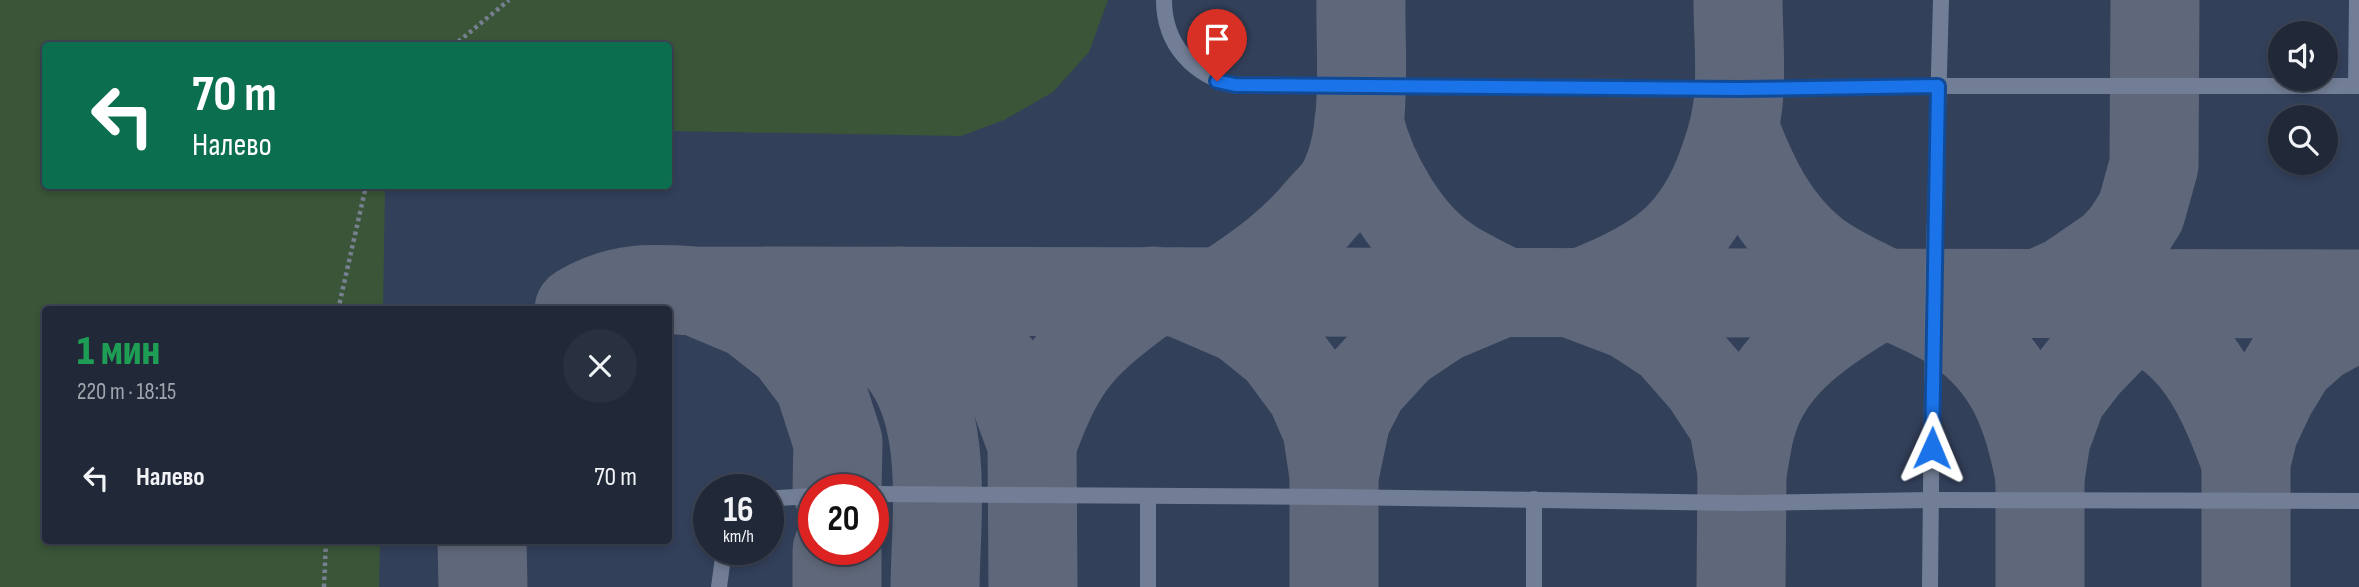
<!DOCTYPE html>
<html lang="ru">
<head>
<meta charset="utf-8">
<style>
	:root { --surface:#212838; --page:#293040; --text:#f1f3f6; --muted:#a2a6ae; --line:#3e4453 }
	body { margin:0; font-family:"Sofia Sans Condensed",sans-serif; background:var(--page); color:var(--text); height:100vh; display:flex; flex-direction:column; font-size:26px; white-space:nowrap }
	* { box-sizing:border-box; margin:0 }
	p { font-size:23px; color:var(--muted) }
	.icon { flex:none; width:38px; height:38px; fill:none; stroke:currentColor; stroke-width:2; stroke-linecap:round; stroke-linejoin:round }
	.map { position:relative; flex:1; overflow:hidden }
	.sheet { position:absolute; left:42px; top:306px; width:630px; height:238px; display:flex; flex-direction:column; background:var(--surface); border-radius:7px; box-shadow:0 4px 10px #0003,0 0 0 2px var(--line) }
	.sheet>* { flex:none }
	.top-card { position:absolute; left:42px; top:42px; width:630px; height:147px; border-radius:7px; box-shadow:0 4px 10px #0003,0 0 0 2px var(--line); background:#0b6e4f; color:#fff; overflow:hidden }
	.buttons { position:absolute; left:2268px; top:21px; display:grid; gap:14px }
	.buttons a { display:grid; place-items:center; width:70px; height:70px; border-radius:50%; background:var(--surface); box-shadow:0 4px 10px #0003,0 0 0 2px var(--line); font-size:35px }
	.speed { position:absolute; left:693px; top:474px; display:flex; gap:14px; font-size:35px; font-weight:700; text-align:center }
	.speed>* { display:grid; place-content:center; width:91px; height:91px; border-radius:50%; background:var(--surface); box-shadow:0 4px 10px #0003,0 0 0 2px var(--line); line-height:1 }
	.speed small { font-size:18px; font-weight:400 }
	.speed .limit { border:10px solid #d22; background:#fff; color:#111 }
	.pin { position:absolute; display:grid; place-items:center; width:60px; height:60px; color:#fff; margin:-72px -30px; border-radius:50% 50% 50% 0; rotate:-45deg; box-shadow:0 0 7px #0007 }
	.pin .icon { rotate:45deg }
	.me { position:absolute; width:77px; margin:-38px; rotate:1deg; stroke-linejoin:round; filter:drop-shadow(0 0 5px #0008) }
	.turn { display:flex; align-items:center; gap:24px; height:147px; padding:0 35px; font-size:32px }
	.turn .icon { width:91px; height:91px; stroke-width:2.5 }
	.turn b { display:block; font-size:49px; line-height:60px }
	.round { display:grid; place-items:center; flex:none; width:74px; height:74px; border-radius:37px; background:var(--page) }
	.headline { display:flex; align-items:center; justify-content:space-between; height:119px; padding:0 35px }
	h1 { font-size:42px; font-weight:800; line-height:52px; color:#1e9e55 }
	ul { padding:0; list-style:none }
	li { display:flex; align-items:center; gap:21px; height:105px; padding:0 35px }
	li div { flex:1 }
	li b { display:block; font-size:26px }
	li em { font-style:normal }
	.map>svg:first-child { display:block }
	.built { fill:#33405a; fill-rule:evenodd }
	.green { fill:#3a5537 }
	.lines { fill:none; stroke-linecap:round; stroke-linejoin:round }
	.taxiway { stroke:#5f687a; stroke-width:89 }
	.path { stroke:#778091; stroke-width:4.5; stroke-dasharray:3.5 3.5; stroke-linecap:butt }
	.lane { stroke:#727e95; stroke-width:16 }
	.route-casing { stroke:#114b97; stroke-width:18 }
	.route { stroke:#1a73e8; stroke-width:12 }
</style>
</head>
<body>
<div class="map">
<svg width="2359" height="587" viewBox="0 0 2359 587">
	<rect width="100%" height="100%" fill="#2c364a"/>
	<!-- built -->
	<path class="built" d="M0 0H2359V587H0ZM2280 33H2326V79H2280ZM46 46H668V186H46ZM2280 117H2326V163H2280ZM46 310H668V541H46ZM709 490H768V550H709ZM814 490H873V550H814Z"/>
	<!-- green -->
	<path class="green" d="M0 0H1108L1089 52 1053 92 1004 120 961 136 669 131 668 46H46V186H385L383 310H46V541H380L379 587H0Z"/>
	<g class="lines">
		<!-- taxiway -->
		<g class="taxiway">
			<path d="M1359 122C1371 173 1407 236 1452 264 1468 274 1487 283 1504 292"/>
			<path d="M1735 130C1753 177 1774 222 1815 254 1836 270 1862 281 1885 293 1909 304 1935 314 1957 329 2011 365 2029 417 2040 478"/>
			<path d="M898 291 950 320 999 369 1014 395 1032 444 1033 587"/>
			<path d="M1223 291C1260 267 1293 243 1321 209 1328 201 1337 193 1342 184 1369 134 1360 57 1361 0"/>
			<path d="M1178 292 1243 320 1279 349 1311 392 1327 429 1334 476V587"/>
			<path d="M1584 292C1655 264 1697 238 1723 163 1732 139 1738 117 1739 91 1741 61 1738 30 1738 0"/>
			<path d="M791 293C816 302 842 310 864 326 878 336 893 348 904 362 949 421 936 516 935 587"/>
			<path d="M2040 293 2067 281 2112 250 2126 235 2141 212 2154 165 2155 0"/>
			<path d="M1577 295 1630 315 1670 341 1706 382 1733 423 1742 472 1741 587"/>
			<path d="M707 296 750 314 791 346 819 383 838 442 837 490"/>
			<path d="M2094 300C2188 324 2215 377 2246 462"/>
			<path d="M579 310C618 287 649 288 693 291L2359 294"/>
			<path d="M1032 444C1042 417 1053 389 1070 365 1091 335 1124 313 1152 291"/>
			<path d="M1742 472C1746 455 1747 436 1753 420 1772 358 1832 324 1884 292"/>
			<path d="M1334 476 1346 419 1364 384 1399 346 1441 318 1498 294"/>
			<path d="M482 541 483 587"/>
			<path d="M837 587V550"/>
			<path d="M2040 587V478L2046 439 2062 395 2086 364 2114 335 2140 317 2200 294"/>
			<path d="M2246 587V462L2254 430 2271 394 2291 361 2317 338 2359 315"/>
		</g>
		<!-- path -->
		<g class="path">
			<path d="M453 46 509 0"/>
			<path d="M338 310 366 186"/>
			<path d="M324 587 326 541"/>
		</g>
		<!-- lane -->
		<g class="lane">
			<path d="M1164 0C1164 44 1193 76 1235 85L1739 89 1938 86H2359"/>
			<path d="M2356 86 2357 0"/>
			<path d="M873 494 1334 497 1742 503 1931 500 2359 501"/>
			<path d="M1148 496V587"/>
			<path d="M1534 499V587"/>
			<path d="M768 503 778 498 814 496"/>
			<path d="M719 587 724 550"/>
			<path d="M1930 587 1933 292 1941 0"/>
		</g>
	</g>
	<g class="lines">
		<!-- route casing -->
		<g class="route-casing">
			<path id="route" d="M1217 81 1235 85 1739 89 1938 86 1932 448"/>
		</g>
		<!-- route -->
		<use href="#route" class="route"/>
	</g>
</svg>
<div class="buttons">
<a><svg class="icon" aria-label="sound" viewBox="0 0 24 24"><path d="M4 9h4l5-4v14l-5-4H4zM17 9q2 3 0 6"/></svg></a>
<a><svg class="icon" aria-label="search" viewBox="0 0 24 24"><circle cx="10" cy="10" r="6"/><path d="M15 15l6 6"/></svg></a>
</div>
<div class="speed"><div>16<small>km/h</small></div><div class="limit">20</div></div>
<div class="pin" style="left:1217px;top:81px;background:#d93025"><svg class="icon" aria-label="arrive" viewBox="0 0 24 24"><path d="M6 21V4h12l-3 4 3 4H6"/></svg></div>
<svg class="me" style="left:1932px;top:448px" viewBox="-20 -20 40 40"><path d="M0-17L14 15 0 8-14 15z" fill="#1a73e8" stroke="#fff" stroke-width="4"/></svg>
<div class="top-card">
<div class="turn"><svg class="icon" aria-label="left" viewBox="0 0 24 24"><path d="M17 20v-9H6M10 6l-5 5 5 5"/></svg><div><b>70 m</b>Налево</div></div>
</div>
<section class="sheet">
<div class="headline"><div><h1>1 мин</h1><p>220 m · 18:15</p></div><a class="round"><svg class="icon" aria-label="close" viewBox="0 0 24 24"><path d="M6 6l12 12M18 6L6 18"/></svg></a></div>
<ul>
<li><svg class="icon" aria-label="left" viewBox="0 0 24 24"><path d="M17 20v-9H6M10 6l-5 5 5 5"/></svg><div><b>Налево</b></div><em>70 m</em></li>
</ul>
</section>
</div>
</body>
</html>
